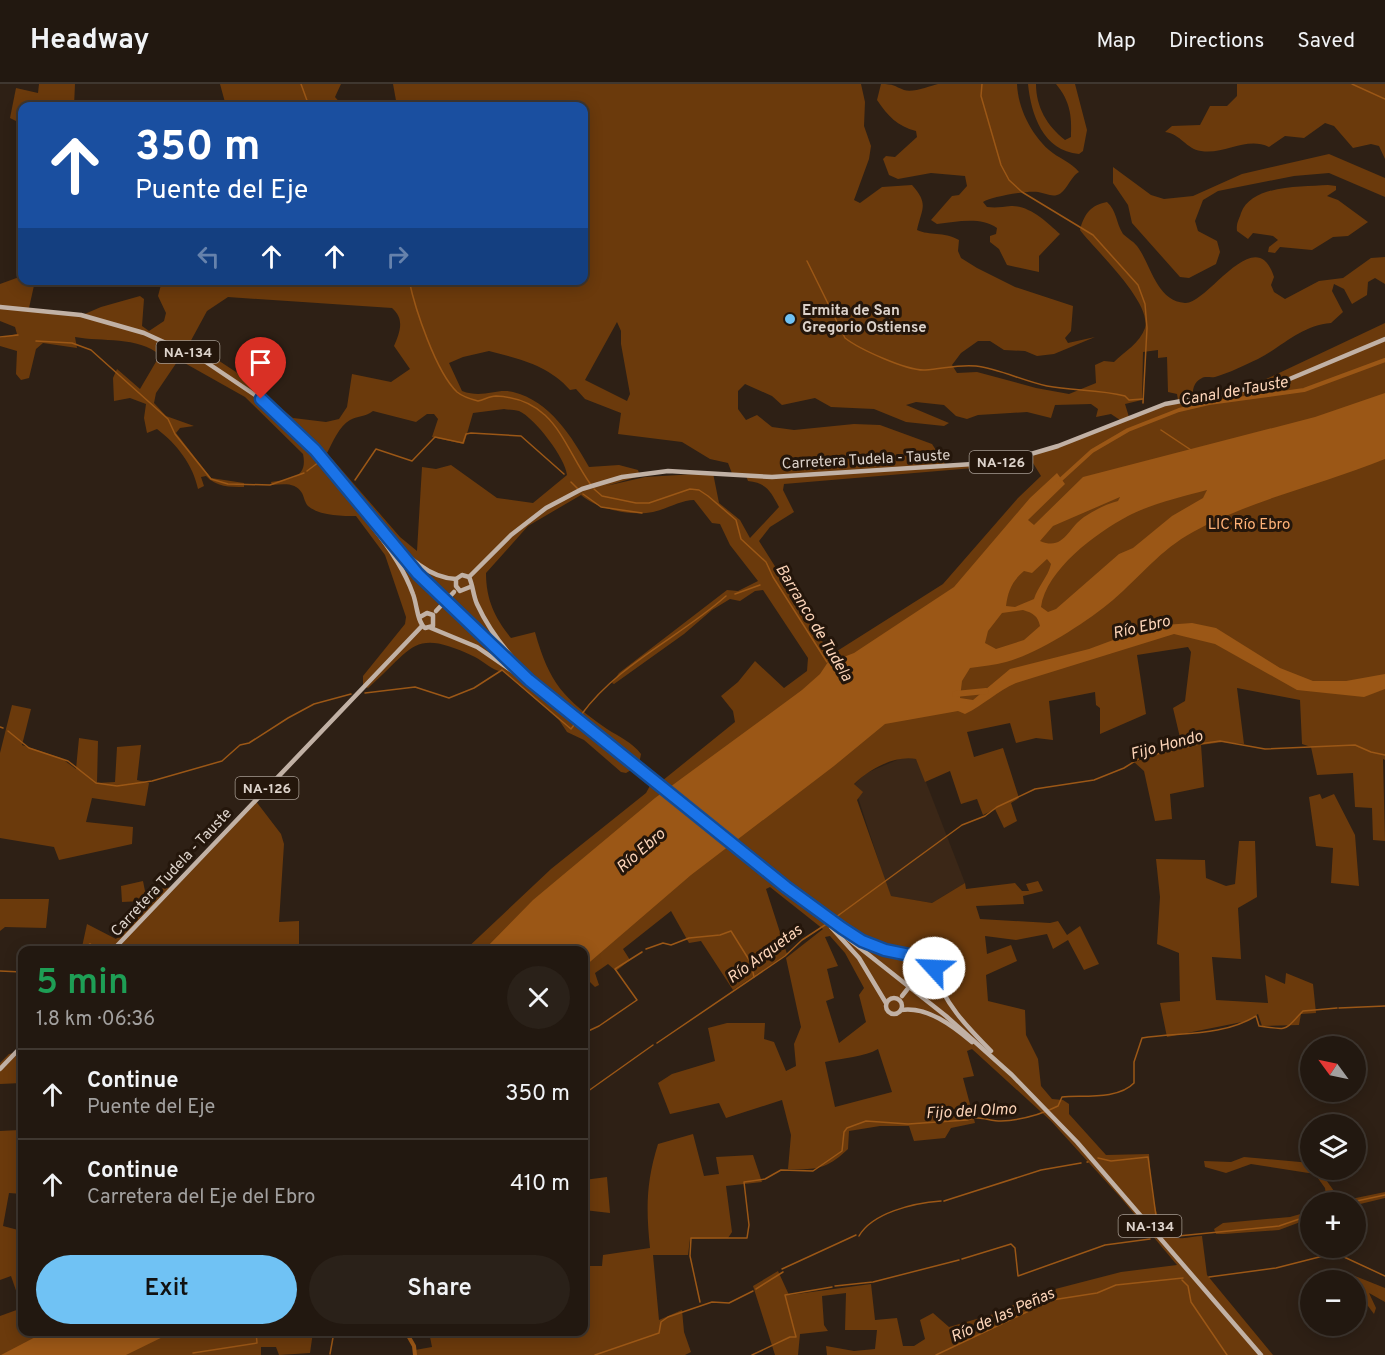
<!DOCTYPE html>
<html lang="en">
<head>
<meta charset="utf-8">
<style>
	:root { --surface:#221810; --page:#2a2119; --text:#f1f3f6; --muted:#a2a09f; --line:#3f3730; --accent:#70c2f4 }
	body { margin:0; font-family:Overpass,sans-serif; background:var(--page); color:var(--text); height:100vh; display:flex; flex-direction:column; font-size:22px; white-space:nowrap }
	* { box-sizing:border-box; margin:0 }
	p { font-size:20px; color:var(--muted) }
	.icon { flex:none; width:33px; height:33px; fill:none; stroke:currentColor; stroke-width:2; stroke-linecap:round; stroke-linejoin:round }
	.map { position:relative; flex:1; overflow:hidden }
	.details { position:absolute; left:18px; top:862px; width:570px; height:390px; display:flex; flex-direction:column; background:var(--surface); border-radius:12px; box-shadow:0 3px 15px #0003,0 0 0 2px var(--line) }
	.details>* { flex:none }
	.top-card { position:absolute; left:18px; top:18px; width:570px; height:183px; border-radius:12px; box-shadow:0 3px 15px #0003,0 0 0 2px var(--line); background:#1a4fa0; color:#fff; overflow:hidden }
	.needle { width:39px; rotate:303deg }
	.tools { position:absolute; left:1300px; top:952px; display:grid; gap:12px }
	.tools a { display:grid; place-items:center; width:66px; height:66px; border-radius:50%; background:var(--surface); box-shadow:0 3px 15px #0003,0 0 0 2px var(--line); font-size:30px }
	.pin { position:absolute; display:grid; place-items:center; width:51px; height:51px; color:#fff; margin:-62px -26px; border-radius:50% 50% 50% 0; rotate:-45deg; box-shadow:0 0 6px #0007 }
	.pin .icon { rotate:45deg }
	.me { position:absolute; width:66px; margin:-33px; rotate:295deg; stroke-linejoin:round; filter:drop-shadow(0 0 4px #0008) }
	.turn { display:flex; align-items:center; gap:21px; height:126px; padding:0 18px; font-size:27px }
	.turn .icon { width:78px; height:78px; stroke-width:2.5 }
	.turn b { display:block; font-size:42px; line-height:51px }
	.lanes { display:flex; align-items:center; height:57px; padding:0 18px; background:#0003; justify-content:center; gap:30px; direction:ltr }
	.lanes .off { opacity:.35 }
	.round { display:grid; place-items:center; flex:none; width:63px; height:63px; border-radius:32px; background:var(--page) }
	.headline { display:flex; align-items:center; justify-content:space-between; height:102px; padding:0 18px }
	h1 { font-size:36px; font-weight:600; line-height:45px; color:#1e9e55 }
	.button { display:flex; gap:12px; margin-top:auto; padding:12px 18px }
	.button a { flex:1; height:69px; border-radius:36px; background:var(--accent); color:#111; font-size:24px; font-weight:600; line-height:69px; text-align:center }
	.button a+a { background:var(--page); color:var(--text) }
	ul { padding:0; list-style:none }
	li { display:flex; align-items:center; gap:18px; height:90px; padding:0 18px; border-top:2px solid var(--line) }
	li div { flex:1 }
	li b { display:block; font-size:22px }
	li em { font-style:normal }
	header { display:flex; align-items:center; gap:36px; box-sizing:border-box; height:84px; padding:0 30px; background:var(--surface); border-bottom:2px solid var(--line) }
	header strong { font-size:28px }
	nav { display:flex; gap:33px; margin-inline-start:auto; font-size:21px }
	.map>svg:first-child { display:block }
	.built { fill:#3b2717 }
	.green { fill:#6b3a0c; fill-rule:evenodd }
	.water { fill:#9b5716; fill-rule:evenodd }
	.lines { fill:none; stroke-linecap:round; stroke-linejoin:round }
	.stream { stroke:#9b5716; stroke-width:1.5 }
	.canal { stroke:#9b5716; stroke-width:4 }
	.river { stroke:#9b5716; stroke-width:6 }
	.major { stroke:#c1b1a5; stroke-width:4.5 }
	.major-bridge { stroke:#c1b1a5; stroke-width:4.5 }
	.route-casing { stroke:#114b97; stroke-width:15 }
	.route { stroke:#1a73e8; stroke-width:10 }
	.poi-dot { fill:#70c2f4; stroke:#24160b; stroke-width:2 }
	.labels { text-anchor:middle; stroke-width:6; stroke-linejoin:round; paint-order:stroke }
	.shield { fill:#24160b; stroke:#a59a91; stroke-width:1.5 }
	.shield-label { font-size:14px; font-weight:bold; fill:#dcd2ca }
	.poi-label { font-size:15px; font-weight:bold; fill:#dcd2ca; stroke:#24160b; text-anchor:start }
	.street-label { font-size:15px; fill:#dcd2ca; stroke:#24160b }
	.park-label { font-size:15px; fill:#feb177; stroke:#24160b }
	.water-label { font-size:16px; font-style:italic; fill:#fcd4b8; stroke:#24160b }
</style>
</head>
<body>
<header>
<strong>Headway</strong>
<nav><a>Map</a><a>Directions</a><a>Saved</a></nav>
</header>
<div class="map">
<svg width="1385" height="1271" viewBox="0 0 1385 1271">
	<rect width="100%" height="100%" fill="#2e2015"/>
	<!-- built -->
	<path class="built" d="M904 673 917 675 965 799 932 819 890 812 854 701 864 690Z"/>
	<!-- green -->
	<g class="green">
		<path d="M39 0H75L74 22H22V40L10 34 16 4 38 9Z"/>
		<path d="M220 0H341L335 13 343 22H226Z"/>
		<path d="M393 0H861L865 18 864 42 871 62 869 75 854 116 860 119 882 103 912 101C929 120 922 124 917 146 930 152 943 147 959 156L958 167 961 174 977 184 1015 203 1073 222 1071 247 1065 254 1068 259 1095 253 1054 270 1037 272 1025 267 1004 266 990 257H978L961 269 952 281 957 289 977 288 1036 304 1069 310 1096 299 1095 281 1104 277 1114 278C1124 268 1140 259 1145 244 1152 218 1095 166 1080 146 1084 131 1090 121 1107 118 1117 127 1116 139 1123 150 1127 154 1133 157 1137 162 1151 180 1156 217 1185 219 1207 221 1256 136 1274 193L1271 201 1274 208 1285 215 1319 197 1343 194 1371 174 1385 173V200L1375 194 1368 198 1367 211 1352 220 1344 205 1334 200 1332 207 1343 228 1331 239C1302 241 1283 262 1258 275 1245 281 1229 289 1215 293 1211 294 1205 292 1202 294 1193 298 1193 306 1192 314L1245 305 1385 239V676L1383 675 1385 757 1373 756 1372 724 1355 723 1353 689 1317 691 1311 663 1302 660 1300 616 1237 604 1244 660 1223 658 1201 661 1204 703 1170 710 1172 735 1155 737 1144 687 1134 678 1182 662 1173 624 1185 617 1191 568 1188 563 1137 571 1146 630 1100 650V624L1096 621 1095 608 1049 617 1053 656 1036 654 1016 659 1010 639 967 648 974 673 1003 664 1019 714 1011 719 1017 737 1004 744 995 725 983 731 977 715 961 720 950 687 925 698 916 675C895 671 869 685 854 700L863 708 857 716 891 812 932 819 965 799 966 805 1015 799 1022 807H1029L1026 800 1038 797 1043 807 1023 812 1024 820 976 822 980 835 1050 839 1058 837 1067 851 1080 842 1099 880 1084 886 1068 856 1053 865 1047 850 1016 856 985 852 987 870 1011 861 1017 877 986 891 988 917 1025 926 1026 951 1038 975 1041 1002 1052 1015 1063 1016 1069 1020V1030L1106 1071 1149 1070C1151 1091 1151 1150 1179 1154 1186 1155 1195 1152 1202 1152L1207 1191 1273 1271H827L826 1262 854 1267 875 1265 877 1246H845L846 1209 822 1212 824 1241 828 1247 800 1250 798 1271H775L753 1202 778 1187 789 1211 871 1200 875 1236 897 1234 903 1262H914L925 1255 920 1236 933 1229 949 1243 997 1229 1036 1210 1121 1188 1177 1181 1120 1113 1051 1037 972 965 967 967 974 992 963 994 975 1039 951 1044 945 1054 914 1057 909 1042H880L849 1047 848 1065C827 1085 817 1086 788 1085L791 1051 782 1016 726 1034 719 1019 670 1030 658 999 672 990 715 977 708 944 727 939H765L764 955 774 958 786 987 796 982 794 960 801 943 786 874 823 845 770 803 766 805 787 870 733 906 701 857 689 859 671 827 623 865 630 876 616 887 608 880 595 889 599 901 595 903 589 897 584 901V867H464L551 785 646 709 652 698 657 701 735 638 733 627 721 612 738 598 755 577 784 604 807 587 808 574 763 506 755 507 740 517 730 515 712 526 684 550 614 600 612 599 619 589 727 506 738 507 758 497 730 461 720 440 712 439 694 416C681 416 667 425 653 428 632 432 598 426 581 411L528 442 486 489C486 516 495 534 511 554L535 548C549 599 564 615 607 645 618 652 633 659 641 670L638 685 636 683 626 689 621 688 584 656 567 648 559 636 503 587C493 588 485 578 475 573 412 543 414 564 368 604L363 602V592L405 540 406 533 385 471 356 432C342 432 320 432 308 422 305 419 304 413 302 409 296 398 283 400 272 401L271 398C291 395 308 394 303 370L245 313 181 277 177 278 156 309 154 319 166 332 194 342 180 344 176 349 211 394 244 399V403C230 403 216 403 206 392L201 393 204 402 198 405C193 381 177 360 157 345L147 349 144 334 146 320 130 314 114 317 113 294 117 285 140 305 160 271C138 252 102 258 75 253L77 264 43 259 36 265 29 294 21 296 16 290 17 267 0 262V254L17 250 15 243 0 237V200L22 192V167V196L35 197 29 224 80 232 101 223 140 212 144 215 142 242 149 247 164 237 166 229 158 212 162 197 584 196V22H397ZM228 213 392 224C405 235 400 248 394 262L410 285 391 298 352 290 347 323 339 335 326 338 293 334 236 288 204 267 188 262 207 227ZM617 238 621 247V260L630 310 627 317 585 296ZM1158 266V274L1167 273 1168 308 1177 310 1178 316 1129 333 1125 320 1142 316 1143 268ZM489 267C519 275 548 281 570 306L576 305 585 315 621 329 618 350 682 358 710 375 728 379 733 392H746L748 397C767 399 771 408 779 423L750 454 740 436 719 419 713 389 645 393 606 402 640 392 638 386 619 381 589 383C572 353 550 317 513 308 496 304 483 315 462 307L449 279 463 273ZM745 300 772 312 782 321 815 314 831 323 874 325 906 338 944 342 949 339 906 321 916 318 944 321 956 332 967 335 978 331 1027 328 1051 334 1055 321 1091 320 1098 325 1096 333 1111 330 1120 336 1029 372 947 383 932 360 880 341 854 340 794 346 772 343 757 331 746 336 738 325V307ZM504 325C509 326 515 326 519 327 535 334 566 375 567 391L533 419 497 414 451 381 436 385 422 383 417 467 400 453 327 369C333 358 339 342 350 336 357 332 365 333 373 327L416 338 427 330H434L438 335 432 353 464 360 473 329ZM1033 379 1041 392 1018 414 943 500 834 569 829 568 759 457 770 443 794 428 783 406 784 400ZM830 852 845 869 864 904 859 911 866 938 839 959 826 917 834 914 827 885 838 882 825 853ZM878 965 892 1008 835 1023 825 978C842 974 865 973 878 965Z"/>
		<path d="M881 0C894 0 894 2 904 6 913 9 930 2 938 0H1017C1018 24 1031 50 1049 66 1058 74 1071 78 1079 88 1070 93 1066 109 1057 111 1051 113 1045 109 1038 108 1028 106 990 113 983 118L987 123C996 124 1002 123 1011 122 1029 121 1047 138 1060 150L1039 172V188L1007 181 999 165 990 158V152L996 150 997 144C980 132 956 138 937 140L931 136 952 112 959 111 967 102 965 92 931 89 898 95 889 91 883 75 886 72 895 73 917 53 916 47C897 42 888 32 877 16Z"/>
		<path d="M1028 0H1036C1036 23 1047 42 1065 56L1071 53C1072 31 1070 17 1056 0H1075L1087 46 1083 67 1079 70C1043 67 1031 30 1028 0Z"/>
		<path d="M1237 0H1385V75L1379 62 1371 60 1353 64 1334 42 1325 39 1304 54 1285 52 1269 63C1246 52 1225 71 1201 67 1186 65 1181 50 1165 48L1172 42 1200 41 1210 22H1227L1237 12Z"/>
		<path d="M1329 70 1385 94V113L1329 89 1294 92 1218 107 1203 116 1195 137 1198 147 1217 157 1220 168 1216 180 1189 194 1180 193 1132 139 1128 121 1113 99V83L1151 111 1164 115 1193 112 1242 90Z"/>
		<path d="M1328 101 1336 102V106L1327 112 1338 116 1368 138 1348 152 1333 153 1312 166 1280 163 1275 169 1268 168 1269 163 1278 156 1273 152 1253 149 1248 155 1237 147C1236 139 1239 136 1241 129 1252 100 1302 103 1328 101Z"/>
		<path d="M12 621 31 625 22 661 61 674 76 685 79 654 98 657 97 699 115 698 117 663 141 661 137 696 149 699 145 722 92 714 86 738 133 743 132 760 59 776 54 763 0 754V669Z"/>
		<path d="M1320 710 1322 715 1334 710 1355 751 1359 802 1331 799 1333 764 1316 762 1309 713Z"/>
		<path d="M255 716 281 750 284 760 279 838 299 837V867H77L82 863 87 840 116 855 143 825 142 817 122 818 121 802 143 797 145 807 173 803Z"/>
		<path d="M1239 757H1255L1257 813 1238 824 1241 875 1212 873 1216 916 1268 919 1265 891 1285 900 1286 889 1313 900 1316 929 1301 930 1299 941 1262 942 1258 930 1247 937 1167 953 1160 919 1180 917 1179 869 1157 860 1160 813 1156 775 1205 776 1206 794 1226 802 1235 800Z"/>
		<path d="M0 815H49L46 844 5 843 0 847Z"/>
		<path d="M22 967V999L0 1000V979L9 970Z"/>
		<path d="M20 1046 22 1110 9 1109 3 1142 22 1147V1248H313L310 1269 279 1271 276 1263H261V1271H0V1232L22 1224 11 1192 0 1196V1047Z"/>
		<path d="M693 1050 704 1092 719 1090 716 1073 753 1071 762 1098 726 1102 732 1148 728 1154 690 1155 688 1171H653L659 1236 682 1226 684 1248 691 1268 685 1271H414L415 1266 432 1263 429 1248H584V1182H602L603 1171 650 1164C646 1124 646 1099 658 1060Z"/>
		<path d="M1244 1073 1311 1079V1086H1319L1339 1114 1346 1116 1385 1108V1114L1356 1121 1327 1119 1325 1104 1315 1090 1251 1080 1226 1089 1205 1083 1204 1077 1231 1078Z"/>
		<path d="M607 1093 610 1129 584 1126V1096Z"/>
		<path d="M1311 1127V1134L1279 1146 1224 1150H1216L1214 1145 1223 1139 1290 1133Z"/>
		<path d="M1350 1190 1385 1204V1218L1369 1209 1376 1224 1374 1230 1356 1206V1197H1350Z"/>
	</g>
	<!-- water -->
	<g class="water">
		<path d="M1385 309V375C1321 401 1253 415 1193 448 1160 466 1141 492 1113 516 1087 538 1039 569 1006 578 995 581 982 582 970 584L962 597 960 614 973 616 1010 585 1089 565 1151 542 1192 539 1216 544 1280 584 1313 597H1346L1385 590V605L1364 613 1297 606 1215 560 1174 550 1016 599C997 607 984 621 965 630L958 627 885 640 834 682 691 791 584 883V867H483L533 816 655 714 802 606 820 590 830 575 836 576 854 569 954 503 1030 414 1057 389 1065 400 1028 436 1034 441 1083 393 1315 333ZM1207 406 1203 414 1172 432 1133 464 1119 470 1056 525 1048 528 1041 523C1046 486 1096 449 1128 432 1148 421 1184 412 1207 406ZM1120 413 1118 417C1106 420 1095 426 1084 433 1067 445 1064 467 1040 457L1053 442ZM1047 475 1051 480C1048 493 1038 502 1034 515L1015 523 1006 522C1008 507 1012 497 1024 487L1032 489ZM1023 526C1033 529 1038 532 1040 542L1024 556 996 565 985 559 988 547 1002 529Z"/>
		<path d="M45 1248H173L126 1271H1Z"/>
	</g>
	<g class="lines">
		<!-- stream -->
		<g class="stream">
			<path d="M301 0 309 22"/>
			<path d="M982 0 981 12 1001 81 1009 96 1022 108 1093 151 1138 201 1145 220 1147 244 1143 319"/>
			<path d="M1352 0 1385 15"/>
			<path d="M807 177 845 254C859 265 907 287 925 286 943 285 958 280 976 282 1000 285 1023 297 1047 302 1073 307 1099 305 1125 312L1129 316 1143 315"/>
			<path d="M409 196C415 225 436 288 457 308 463 313 470 315 478 317 484 316 489 312 496 312 556 315 563 362 591 401"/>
			<path d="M0 253 18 251"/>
			<path d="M36 257 72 259 91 266 168 335 175 350 211 395 228 400 270 401 304 389"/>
			<path d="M1161 346 1191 366"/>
			<path d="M307 387 319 378"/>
			<path d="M355 396 376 365 412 377 435 353 463 359 466 350 471 349 521 352 564 390"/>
			<path d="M571 398 578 405"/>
			<path d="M594 405 602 412 636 419H649L690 405 699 406 708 412 736 436 741 455 766 478 773 493 827 578"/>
			<path d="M583 410 601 423 642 429"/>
			<path d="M735 510 760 501"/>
			<path d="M365 609 415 603 449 614 474 604 502 586 571 645 574 641"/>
			<path d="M581 631C618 580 680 553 726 512"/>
			<path d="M0 643 3 644"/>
			<path d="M8 647 29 664 68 677 96 699 117 702 152 697 222 677 240 661 249 659 288 634 314 620 351 610"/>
			<path d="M832 836 962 741 985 732 997 723 1035 705 1094 696 1124 684 1140 674 1199 660 1220 657 1265 665 1355 661 1371 668 1385 671"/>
			<path d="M646 865 663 859 671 861 689 854 720 851 731 847 751 879 754 893"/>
			<path d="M78 867 90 860 101 867"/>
			<path d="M0 887 22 888"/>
			<path d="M1339 924 1385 922"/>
			<path d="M584 949 599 942 637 916 615 885 642 868"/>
			<path d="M657 959 785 872 802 856 828 839"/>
			<path d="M584 1010 653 961"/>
			<path d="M1098 1074 1111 1077 1148 1073 1156 1132 1174 1151"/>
			<path d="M1087 1078H1088"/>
			<path d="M944 1117 1041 1086 1081 1079"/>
			<path d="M1347 1119 1385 1111"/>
			<path d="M859 1152C872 1129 913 1119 941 1117"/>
			<path d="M1168 1153 1279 1142 1311 1131"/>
			<path d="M1344 1173 1385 1192"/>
			<path d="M962 1175 1011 1160 1015 1164 1018 1192 1105 1161 1150 1155"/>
			<path d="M782 1185 856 1151"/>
			<path d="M1209 1193 1276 1184 1335 1169 1341 1171"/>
			<path d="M1182 1196 1188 1202 1191 1218 1227 1271"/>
			<path d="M835 1202 873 1198 959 1176"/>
			<path d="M756 1205 783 1188"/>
			<path d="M700 1218 690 1172 691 1154H747L749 1141 744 1098 765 1095 781 1086 813 1087 842 1067 844 1048 847 1044 866 1037 908 1040 967 1036C980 1031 988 1037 1001 1037 1021 1036 1040 1031 1058 1022L1062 1013C1082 1011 1118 1016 1134 999V978L1142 954C1180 948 1221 953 1256 932L1259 942C1290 947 1284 946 1303 927L1337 924"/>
			<path d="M193 1269 257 1259 256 1248"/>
			<path d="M330 1270 334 1248"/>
			<path d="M595 1271 659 1249 661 1238 668 1233 712 1218 729 1219 753 1207"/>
			<path d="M752 1271 790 1253H796L785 1211 832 1203"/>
			<path d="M936 1271 1052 1216 1097 1209 1116 1201 1183 1194"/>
		</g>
		<!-- canal -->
		<g class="canal">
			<path d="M1058 398 1092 367 1128 346 1179 326 1209 319 1304 306 1385 276"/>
			<path d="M406 1248 414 1262 415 1271"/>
		</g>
		<!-- river -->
		<path class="river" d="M955 610 986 607"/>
		<!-- major -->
		<g class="major">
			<path d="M0 223 81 231 144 249 203 276 261 315 315 366 396 466 489 561 802 818 946 932 1012 991 1077 1058 1261 1271"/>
			<path d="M372 442C389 463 404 485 413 510 417 520 417 538 425 544L433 542V531L427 529 420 533"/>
			<path d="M386 449C405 469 426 494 456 495"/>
			<path d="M469 493 511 451 546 424 582 405 622 393 668 387 772 393 1004 378 1058 362 1165 320 1280 299 1385 255"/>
			<path d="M470 503 460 507 456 502V495L462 491 469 493C473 501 473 511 477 520 492 553 515 579 541 603"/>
			<path d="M431 544 477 563 521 593"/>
			<path d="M798 811 834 839"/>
			<path d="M831 843 859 874 886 919"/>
			<path d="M841 844 875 862 921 876"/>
			<path d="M112 867 422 542"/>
			<circle cx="925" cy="883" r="9"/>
			<path d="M934 886C943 918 967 943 991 967"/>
			<circle cx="894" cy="922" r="8"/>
			<path d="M901 926C927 922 953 942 972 958"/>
			<path d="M0 985 22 962"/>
		</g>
		<!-- major-bridge -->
		<g class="major-bridge">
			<path d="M436 527 454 508"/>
			<path d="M902 912 917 893"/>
		</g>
	</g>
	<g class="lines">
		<!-- route casing -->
		<g class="route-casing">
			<path id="route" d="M261 315 315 366 418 490 529 596 786 803 842 844 862 857 885 866 929 875 934 884"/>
		</g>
		<!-- route -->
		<use href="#route" class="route"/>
	</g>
	<!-- markers -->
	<circle class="poi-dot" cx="790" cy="235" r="6"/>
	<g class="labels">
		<!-- shield labels -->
		<g class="shield">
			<rect x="156.5" y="257" width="63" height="22" rx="4.5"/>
			<rect x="969.5" y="367" width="63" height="22" rx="4.5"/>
			<rect x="235.5" y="693" width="63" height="22" rx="4.5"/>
			<rect x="1118.5" y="1131" width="63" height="22" rx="4.5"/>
		</g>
		<g class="shield-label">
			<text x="188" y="273">NA-134</text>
			<text x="1001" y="383">NA-126</text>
			<text x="267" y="709">NA-126</text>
			<text x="1150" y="1147">NA-134</text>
		</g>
		<!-- poi labels -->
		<g class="poi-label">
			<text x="802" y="231">Ermita de San<tspan x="802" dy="17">Gregorio Ostiense</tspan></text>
		</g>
		<!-- street labels -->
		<g class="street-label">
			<text transform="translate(866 375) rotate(-3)" y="5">Carretera Tudela - Tauste</text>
			<text transform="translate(171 788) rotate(-47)" y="5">Carretera Tudela - Tauste</text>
		</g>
		<!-- park labels -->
		<g class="park-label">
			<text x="1249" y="445">LIC Río Ebro</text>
		</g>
		<!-- water labels -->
		<g class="water-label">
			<text transform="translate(1234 306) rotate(-10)" y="6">Canal de Tauste</text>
			<text transform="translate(815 538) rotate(59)" y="6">Barranco de Tudela</text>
			<text transform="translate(1141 542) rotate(-13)" y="6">Río Ebro</text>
			<text transform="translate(1166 660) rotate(-15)" y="6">Fijo Hondo</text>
			<text transform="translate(640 766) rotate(-41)" y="6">Río Ebro</text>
			<text transform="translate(764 869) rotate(-36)" y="6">Río Arquetas</text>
			<text transform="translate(971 1026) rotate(-3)" y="6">Fijo del Olmo</text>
			<text transform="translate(1002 1230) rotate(-24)" y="6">Río de las Peñas</text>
		</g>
	</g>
</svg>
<div class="tools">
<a><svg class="needle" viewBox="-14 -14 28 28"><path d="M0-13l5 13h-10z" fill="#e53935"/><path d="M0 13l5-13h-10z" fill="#a2a09f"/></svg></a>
<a><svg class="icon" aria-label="layers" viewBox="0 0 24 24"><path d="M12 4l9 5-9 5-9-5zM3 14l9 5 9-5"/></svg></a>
<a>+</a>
<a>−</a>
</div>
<div class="pin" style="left:261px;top:315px;background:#d93025"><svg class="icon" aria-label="arrive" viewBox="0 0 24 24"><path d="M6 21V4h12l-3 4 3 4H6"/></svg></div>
<svg class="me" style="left:934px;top:884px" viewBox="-20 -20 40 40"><circle r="19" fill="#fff"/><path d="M0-13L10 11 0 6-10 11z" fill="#1a73e8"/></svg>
<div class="top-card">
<div class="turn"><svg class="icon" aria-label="ahead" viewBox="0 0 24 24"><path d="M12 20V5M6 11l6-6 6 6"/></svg><div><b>350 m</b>Puente del Eje</div></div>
<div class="lanes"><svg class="icon off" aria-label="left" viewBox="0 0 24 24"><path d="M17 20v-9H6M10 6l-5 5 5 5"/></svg><svg class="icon" aria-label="ahead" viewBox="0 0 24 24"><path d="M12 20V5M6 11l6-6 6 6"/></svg><svg class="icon" aria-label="ahead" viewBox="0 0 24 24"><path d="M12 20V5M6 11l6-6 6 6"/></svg><svg class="icon off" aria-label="right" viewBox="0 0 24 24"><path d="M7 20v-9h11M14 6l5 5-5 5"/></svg></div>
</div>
<section class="details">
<div class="headline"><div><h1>5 min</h1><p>1.8 km · 06:36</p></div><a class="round"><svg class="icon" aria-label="close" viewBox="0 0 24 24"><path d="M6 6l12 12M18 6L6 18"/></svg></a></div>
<ul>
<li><svg class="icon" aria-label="ahead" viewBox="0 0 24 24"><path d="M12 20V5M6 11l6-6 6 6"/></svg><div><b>Continue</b><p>Puente del Eje</p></div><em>350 m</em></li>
<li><svg class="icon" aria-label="ahead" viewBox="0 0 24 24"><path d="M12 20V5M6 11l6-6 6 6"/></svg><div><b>Continue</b><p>Carretera del Eje del Ebro</p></div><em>410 m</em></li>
</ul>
<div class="button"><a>Exit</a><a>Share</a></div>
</section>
</div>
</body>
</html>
